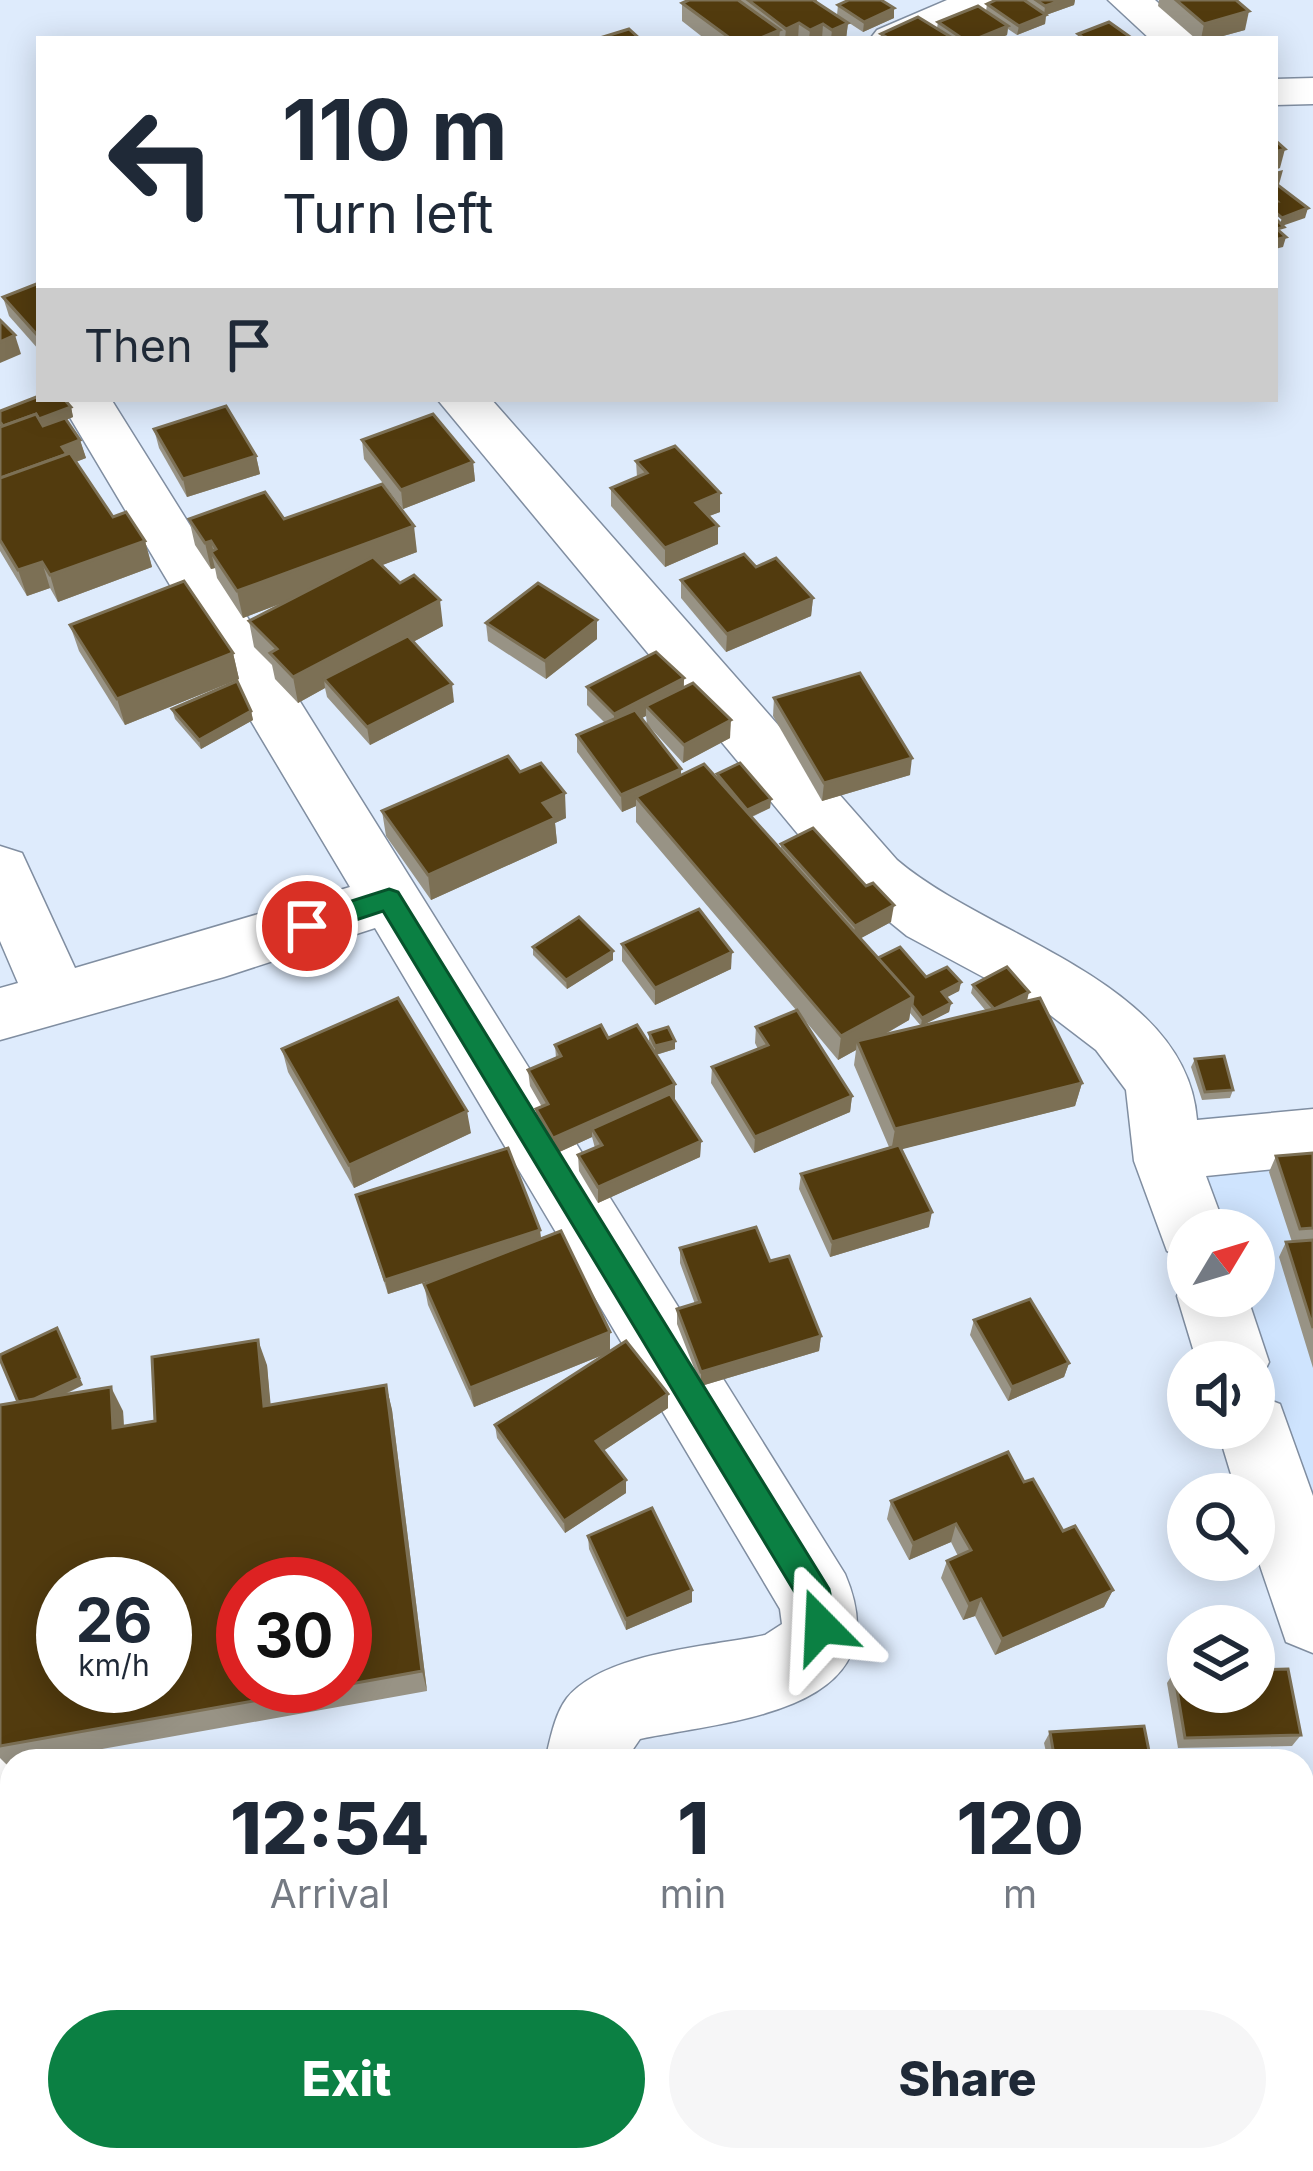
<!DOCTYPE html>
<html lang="en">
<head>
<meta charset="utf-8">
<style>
	:root { --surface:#fff; --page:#f6f6f7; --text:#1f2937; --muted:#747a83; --accent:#0b8043 }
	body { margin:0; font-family:Inter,sans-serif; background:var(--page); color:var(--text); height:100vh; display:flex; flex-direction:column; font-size:45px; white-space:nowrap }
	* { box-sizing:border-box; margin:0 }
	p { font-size:39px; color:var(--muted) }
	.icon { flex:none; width:66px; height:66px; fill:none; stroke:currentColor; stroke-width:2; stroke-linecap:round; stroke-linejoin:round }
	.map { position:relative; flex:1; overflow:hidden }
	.drawer { position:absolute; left:0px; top:1749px; width:1314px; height:423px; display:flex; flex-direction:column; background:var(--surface); border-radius:36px 36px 0 0; box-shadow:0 6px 30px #0003 }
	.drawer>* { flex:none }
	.top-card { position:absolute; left:36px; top:36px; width:1242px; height:366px; border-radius:0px; box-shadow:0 6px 30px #0003; background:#fff; color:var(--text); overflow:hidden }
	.needle { width:78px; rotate:52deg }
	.buttons { position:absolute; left:1167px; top:1209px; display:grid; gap:24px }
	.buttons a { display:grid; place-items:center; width:108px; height:108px; border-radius:50%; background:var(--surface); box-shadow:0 6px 30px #0003; font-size:60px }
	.speed { position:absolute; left:36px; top:1557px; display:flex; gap:24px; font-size:60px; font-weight:700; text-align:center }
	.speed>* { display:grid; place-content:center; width:156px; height:156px; border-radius:50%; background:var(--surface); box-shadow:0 6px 30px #0003; line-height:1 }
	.speed small { font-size:30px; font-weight:400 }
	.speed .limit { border:18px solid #d22; background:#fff; color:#111 }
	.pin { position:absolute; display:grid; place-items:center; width:102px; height:102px; color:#fff; margin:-51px; border:6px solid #fff; border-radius:50%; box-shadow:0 3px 12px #0007 }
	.me { position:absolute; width:132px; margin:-66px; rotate:339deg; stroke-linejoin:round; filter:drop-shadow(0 0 9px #0008) }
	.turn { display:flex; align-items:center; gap:42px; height:252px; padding:0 48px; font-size:54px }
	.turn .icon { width:156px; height:156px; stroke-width:2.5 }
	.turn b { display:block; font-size:84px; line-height:102px }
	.then { display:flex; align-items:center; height:114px; padding:0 48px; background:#0003; gap:24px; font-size:45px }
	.eta { display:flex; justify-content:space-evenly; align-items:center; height:204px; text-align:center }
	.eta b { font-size:72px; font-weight:800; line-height:84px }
	.primary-button { display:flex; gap:24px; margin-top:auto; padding:24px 48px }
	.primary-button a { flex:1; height:138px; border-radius:72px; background:var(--accent); color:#fff; font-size:48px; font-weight:800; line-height:138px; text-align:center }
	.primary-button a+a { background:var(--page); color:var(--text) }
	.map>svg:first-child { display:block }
	.built { fill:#cfe4fe }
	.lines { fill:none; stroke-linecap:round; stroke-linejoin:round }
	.minor-casing { stroke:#808ea1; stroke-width:3 }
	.minor { fill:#fff; fill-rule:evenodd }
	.wall { fill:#989385; fill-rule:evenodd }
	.shaded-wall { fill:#7c7055 }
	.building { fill:#523b0e; stroke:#7c7055; stroke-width:3; fill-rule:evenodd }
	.route { fill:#0b8043; stroke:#07532c; stroke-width:3 }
</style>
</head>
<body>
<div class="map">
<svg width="1313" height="2171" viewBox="0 0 1313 2171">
	<rect width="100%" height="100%" fill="#deebfc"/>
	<!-- built -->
	<path class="built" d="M1313 1108V1539L1239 1296H1254V1230H1219L1185 1119Z"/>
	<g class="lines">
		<!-- minor casing -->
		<g class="minor-casing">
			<g id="minor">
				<path d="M947 0H1004L998 9 929 39H870L877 30Z"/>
				<path d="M1108 0H1155L1199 39H1150Z"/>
				<path d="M1313 78V104L1275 105V79Z"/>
				<path d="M59 399H111L845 1574C904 1712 731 1720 640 1739L625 1761H545C550 1741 554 1715 567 1698 605 1652 708 1647 765 1635L782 1624 780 1609 375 928 224 977 0 1040V988L18 983 0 941V846L22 853 75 968 350 887Z"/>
				<path d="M437 399H491L897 860C988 938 1187 981 1197 1120L1313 1109V1165L1206 1176 1226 1230H1188V1259L1167 1251 1134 1161 1126 1090 1096 1050 1041 1008 907 936 832 875Z"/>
				<path d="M1187 1274 1188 1296H1247L1269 1362 1258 1385 1254 1387V1362H1197L1177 1296Z"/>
				<path d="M1254 1394 1280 1404 1313 1496V1653L1286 1642 1254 1548V1494H1237L1217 1428H1254Z"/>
				<path d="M0 1731 41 1750 45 1761H12V1820L0 1815Z"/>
				<path d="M251 2160H341L346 2171H256Z"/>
				<path d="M571 2160H661L662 2171H572Z"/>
			</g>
		</g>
		<!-- minor -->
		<use href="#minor" class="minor"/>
	</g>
	<!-- wall -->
	<g class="wall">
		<path d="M689 0H817V3L848 23 846 39H705L682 21V3Z"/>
		<path d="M996 0H1075L1074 5 1046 15 1045 24 1017 35 1008 29 1007 35 998 39H881V34L937 28 938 22 986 11 987 4Z"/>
		<path d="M1159 0H1236L1245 30 1212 39H1196L1158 6Z"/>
		<path d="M838 5 894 18 863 32 837 15Z"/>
		<path d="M39 283V350L9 316 3 297Z"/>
		<path d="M71 407 73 417 66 420 80 440 86 458 76 462 113 517 145 541 152 567 58 602 50 588 27 596 0 551V411Z"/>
		<path d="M154 429 256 456 260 474 187 497 159 448Z"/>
		<path d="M362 440 473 462 475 481 403 509 364 459Z"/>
		<path d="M636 461 720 512 709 516 718 526V544L665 567 611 506V488L637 477Z"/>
		<path d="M189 519H284L417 552 382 565 443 626 413 642 454 702 370 745 327 697 325 688 298 703 275 679 272 665 254 647 249 621 290 600 243 618 217 578 215 568 211 569 195 545Z"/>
		<path d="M756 567 813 598 811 616 726 652 681 598V580Z"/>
		<path d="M486 623 597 639 546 679 488 641Z"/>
		<path d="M70 625 233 653 239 679 125 725 79 651Z"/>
		<path d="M684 678V687L730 738 683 763 647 724 646 716 641 718 681 775 717 778V774L771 799 770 808 752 817 781 849V844L891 922 861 938 878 958 926 977 961 982 959 991 946 997 951 1003 949 1012 921 1026 986 1011 971 993 973 985 1027 1001 1082 1083 1075 1106 901 1149 929 1227 830 1257 799 1189 801 1174 889 1147 854 1065 856 1050 838 1060 802 1017 852 1096 850 1112 754 1153 711 1083 712 1067 758 1049 755 1043 756 1027 796 1010 636 822V806L622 812 577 752V735L605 723 587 705V687ZM910 1013 921 1026 882 1036 909 1020Z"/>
		<path d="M774 698 910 775 822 801 773 716Z"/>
		<path d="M172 709 251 711 253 720 201 749 175 719Z"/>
		<path d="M520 772 566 818 555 823 557 843 431 900 386 836 382 811Z"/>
		<path d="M622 944 731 969 655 1005 622 961Z"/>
		<path d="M533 947 613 960 567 989 533 955Z"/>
		<path d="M649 1033 675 1041V1049L656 1055 674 1100 701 1141 700 1157 598 1203 579 1171 578 1155 595 1148 592 1137 555 1154 537 1125 536 1109 542 1107 530 1086 528 1070 556 1058 555 1045 608 1038 652 1048 649 1041Z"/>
		<path d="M282 1049 471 1133 354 1188 288 1072Z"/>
		<path d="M1195 1059 1233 1090 1230 1098 1202 1100 1191 1067Z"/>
		<path d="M1313 1153V1368L1279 1257 1286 1242H1292L1269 1172 1276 1156Z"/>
		<path d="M356 1195 541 1239 610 1332V1351L668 1394V1408L603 1451 626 1480V1493L565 1533 497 1438 495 1425 603 1355 474 1407 428 1305 424 1284 444 1276 388 1294Z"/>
		<path d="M680 1248 770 1261 821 1336 819 1351 701 1386 677 1324V1309L695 1304 680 1263Z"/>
		<path d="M974 1320 1069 1363 1064 1377 1008 1401 970 1335Z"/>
		<path d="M267 1365 270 1405 386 1385 392 1410 427 1691 35 1761H12V1765L8 1766 0 1758V1405L83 1385 64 1395 123 1411 124 1426 155 1421ZM345 1584V1686H243Z"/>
		<path d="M1024 1482 1113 1590 1104 1607 995 1655 975 1616 963 1620 941 1578 947 1561 958 1556 951 1542 909 1560 887 1519 891 1501Z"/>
		<path d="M588 1536 692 1590V1602L626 1630 589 1549Z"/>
		<path d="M1174 1672 1301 1735 1292 1746 1178 1748 1167 1683Z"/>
		<path d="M1050 1732 1151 1761H1048L1044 1743Z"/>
	</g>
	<!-- shaded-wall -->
	<g class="shaded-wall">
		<path d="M1063 0H1075L1074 5 1046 15 1045 24 1017 35 1019 26 1044 16 1045 6Z"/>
		<path d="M894 8V18L863 32 864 22Z"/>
		<path d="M1249 11 1245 30 1212 39H1201L1204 24Z"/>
		<path d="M799 23 798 39H785L786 29Z"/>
		<path d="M848 23 846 39H831L832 30Z"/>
		<path d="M823 24 822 39H809L810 30Z"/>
		<path d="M1008 26 1007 35 998 39H976Z"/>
		<path d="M780 30 779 39H758Z"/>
		<path d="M1285 149 1280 168 1275 170V152Z"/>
		<path d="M1283 170 1278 188 1275 189V172Z"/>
		<path d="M1308 208 1305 218 1279 227 1282 218Z"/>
		<path d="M1286 237 1283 247 1275 249V240Z"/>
		<path d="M15 335 21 354 0 363V342Z"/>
		<path d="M71 407 73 417 11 441 8 431Z"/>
		<path d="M80 440 86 458 70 464 62 447Z"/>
		<path d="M256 456 260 474 187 497 183 479Z"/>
		<path d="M473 462 475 481 403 509 401 490Z"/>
		<path d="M720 493V512L696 521V503Z"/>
		<path d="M414 526 417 552 243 618 237 591Z"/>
		<path d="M718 526V544L665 567V548Z"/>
		<path d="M145 541 152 567 58 602 50 575Z"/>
		<path d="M211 541 215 557 211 552 215 568 211 569 205 543Z"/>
		<path d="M42 562 50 588 27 596 18 570Z"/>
		<path d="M813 598 811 616 726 652 727 634Z"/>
		<path d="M440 600 443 626 330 686 324 679 325 688 298 703 293 677Z"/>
		<path d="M597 620V639L546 679 545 661Z"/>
		<path d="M233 653 239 679 125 725 117 699Z"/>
		<path d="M684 678 683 696 646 706V716L614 732V714Z"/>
		<path d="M452 684 454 702 370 745 367 727Z"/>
		<path d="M251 711 253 720 201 749 199 740Z"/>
		<path d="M731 720 730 738 683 763 684 745Z"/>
		<path d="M912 758 910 775 822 801 824 783Z"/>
		<path d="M681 769V787L636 797V806L622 812 621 795Z"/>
		<path d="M565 793 566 818 555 823 557 843 431 900 428 875 543 803Z"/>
		<path d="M771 799 770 808 746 819 747 810Z"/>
		<path d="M894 905 891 922 852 943 855 926Z"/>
		<path d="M613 951V960L567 989 566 980Z"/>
		<path d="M732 952 731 969 655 1005V988Z"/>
		<path d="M961 982 959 991 940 1001 942 992Z"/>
		<path d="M1029 992 1027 1001 994 1009Z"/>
		<path d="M913 997 909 1020 860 1048 857 1041 856 1050 838 1060 841 1036Z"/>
		<path d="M951 1003 949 1012 921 1026 922 1018Z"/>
		<path d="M675 1041V1049L655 1055V1046Z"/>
		<path d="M1082 1083 1075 1106 891 1152 895 1129Z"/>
		<path d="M675 1084V1100L596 1135 592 1129V1137L555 1154 553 1138Z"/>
		<path d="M852 1096 850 1112 754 1153 755 1137Z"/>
		<path d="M467 1111 471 1133 354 1188 349 1165Z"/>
		<path d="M701 1141 700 1157 598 1203V1187Z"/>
		<path d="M932 1212 929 1227 830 1257 832 1242Z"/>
		<path d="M540 1230 542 1245 388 1294 385 1280Z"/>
		<path d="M57 1328 83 1385 24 1413 20 1406Z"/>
		<path d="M610 1332V1352L474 1407 470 1388Z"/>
		<path d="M821 1336 819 1351 701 1386V1372Z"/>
		<path d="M258 1340 267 1365 273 1430 264 1406Z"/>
		<path d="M1069 1363 1064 1377 1008 1401 1012 1387Z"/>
		<path d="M386 1385 392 1410 427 1691 422 1671Z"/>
		<path d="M111 1387 123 1411 125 1452 113 1428Z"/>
		<path d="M668 1394V1408L597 1455 596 1441Z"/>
		<path d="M626 1480V1493L565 1533 564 1521Z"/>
		<path d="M956 1524 951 1542 909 1560 913 1543Z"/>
		<path d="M692 1590V1602L626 1630V1619Z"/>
		<path d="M1113 1590 1104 1607 995 1655 1002 1639Z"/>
		<path d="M981 1599 975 1616 963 1620 969 1604Z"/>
		<path d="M12 2144V2160L0 2167V2151Z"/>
	</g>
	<!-- building -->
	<g class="building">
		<path d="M689 0H738L780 30 758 39H731L682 3Z"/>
		<path d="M748 0H813L848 23 832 30 823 24 810 30 799 23 786 29Z"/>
		<path d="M849 0H881L894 8 864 22 838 5Z"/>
		<path d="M996 0H1024L1046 15 1019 26 987 4Z"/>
		<path d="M1036 0H1063L1045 6Z"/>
		<path d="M1176 0H1236L1249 11 1204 24Z"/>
		<path d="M978 6 1008 26 976 39H963L938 22Z"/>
		<path d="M918 17 954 39H890L881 34Z"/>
		<path d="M1109 22 1133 39H1085L1078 34Z"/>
		<path d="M629 29 640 39H605L603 37Z"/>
		<path d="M1275 140 1285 149 1275 152Z"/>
		<path d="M1275 183 1308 208 1282 218 1275 212V201H1277L1275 199Z"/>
		<path d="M1275 218 1284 227 1277 229 1286 237 1275 240Z"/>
		<path d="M39 283V337L3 297Z"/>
		<path d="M0 320 15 335 0 342Z"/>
		<path d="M39 396V399H64L71 407 39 419 36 414 3 426 0 422V411Z"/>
		<path d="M226 406 256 456 183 479 154 429Z"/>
		<path d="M36 414 43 426 65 418 80 440 62 447 67 454 0 478V427Z"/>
		<path d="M433 414 473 462 401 490 362 440Z"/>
		<path d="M675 446 720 493 696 503 718 526 665 548 611 488 647 473 636 461Z"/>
		<path d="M70 453 113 517 126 512 145 541 50 575 42 562 18 570 0 540V478Z"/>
		<path d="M382 484 414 526 237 591 211 552 216 549 211 541 205 543 189 519 265 492 284 519Z"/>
		<path d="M744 554 756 567 776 558 813 598 727 634 681 580Z"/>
		<path d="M373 557 400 583 414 575 440 600 293 677 270 653 277 649 249 621Z"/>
		<path d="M184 581 233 653 117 699 70 625Z"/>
		<path d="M538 583 597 620 545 661 486 623Z"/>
		<path d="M408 636 452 684 367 727 324 679Z"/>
		<path d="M656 652 684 678 614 714 587 687Z"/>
		<path d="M860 673 912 758 824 783 774 698Z"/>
		<path d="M237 681 251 711 199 740 172 709Z"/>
		<path d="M693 683 731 720 684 745 646 706Z"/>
		<path d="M635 710 681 769 621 795 577 735Z"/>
		<path d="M508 756 520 772 541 763 565 793 543 803 555 818 428 875 382 811Z"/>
		<path d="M740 763 771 799 747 810 717 774Z"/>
		<path d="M704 764 913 997 841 1036 636 797Z"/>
		<path d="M813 828 866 886 873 883 894 905 855 926 781 844Z"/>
		<path d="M699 909 732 952 655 988 622 944Z"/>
		<path d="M579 917 613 951 566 980 533 947Z"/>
		<path d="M900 947 926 977 947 967 961 982 942 992 951 1003 922 1018 912 1005 913 997 878 958Z"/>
		<path d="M1007 967 1029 992 994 1009 973 985Z"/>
		<path d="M398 998 467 1111 349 1165 282 1049Z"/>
		<path d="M1040 998 1082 1083 895 1129 857 1041Z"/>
		<path d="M797 1010 852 1096 755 1137 712 1067 768 1045 756 1027Z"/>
		<path d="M601 1025 608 1038 637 1025 675 1084 553 1138 536 1109 548 1104 528 1070 561 1056 555 1045Z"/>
		<path d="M668 1027 675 1041 655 1046 649 1033Z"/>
		<path d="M1224 1056 1233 1090 1205 1092 1195 1059Z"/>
		<path d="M670 1094 701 1141 598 1187 578 1155 602 1145 592 1129Z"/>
		<path d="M899 1145 932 1212 832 1242 801 1174Z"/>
		<path d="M508 1148 540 1230 385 1280 356 1195Z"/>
		<path d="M1313 1153V1228L1300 1229 1276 1156Z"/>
		<path d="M756 1227 770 1261 789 1256 821 1336 701 1372 677 1309 700 1302 680 1248Z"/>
		<path d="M561 1231 610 1332 470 1388 424 1284Z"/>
		<path d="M1313 1240V1328L1286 1242Z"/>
		<path d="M1030 1299 1069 1363 1012 1387 974 1320Z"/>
		<path d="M57 1328 79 1378 34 1399 18 1402 0 1359V1355Z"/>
		<path d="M258 1340 264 1406 386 1385 422 1671 345 1685V1584H243V1686H338L0 1746V1405L111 1387 113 1428 155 1421 152 1357ZM63 1584H165V1686H63Z"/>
		<path d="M626 1341 668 1394 596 1441 626 1480 564 1521 495 1425Z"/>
		<path d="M1008 1452 1024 1482 1033 1479 1063 1531 1075 1526 1113 1590 1002 1639 981 1599 969 1604 947 1561 971 1550 956 1524 913 1543 891 1501Z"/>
		<path d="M652 1508 692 1590 626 1619 588 1536Z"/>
		<path d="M1288 1669 1301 1735 1185 1738 1174 1672H1188V1692H1254V1670Z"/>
		<path d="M1144 1726 1151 1761H1055L1050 1732Z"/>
		<path d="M12 1911V2144L0 2151V1918Z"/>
		<path d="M337 2160H533L538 2171H341Z"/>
		<path d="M662 2160H815L818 2171H665Z"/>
	</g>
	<!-- route -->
	<path class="route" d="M389 889 398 892 829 1589 837 1626 832 1637 821 1641 810 1637 802 1604 383 911 307 936 294 926 298 918Z"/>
</svg>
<div class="buttons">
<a><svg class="needle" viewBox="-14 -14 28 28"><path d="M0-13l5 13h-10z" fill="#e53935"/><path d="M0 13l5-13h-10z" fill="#747a83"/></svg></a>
<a><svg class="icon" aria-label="sound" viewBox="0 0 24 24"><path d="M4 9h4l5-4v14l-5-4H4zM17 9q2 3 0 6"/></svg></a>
<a><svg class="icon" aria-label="search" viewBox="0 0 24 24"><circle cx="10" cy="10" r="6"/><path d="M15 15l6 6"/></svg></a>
<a><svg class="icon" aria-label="layers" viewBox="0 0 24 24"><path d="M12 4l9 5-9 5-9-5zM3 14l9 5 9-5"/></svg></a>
</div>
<div class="speed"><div>26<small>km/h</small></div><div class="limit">30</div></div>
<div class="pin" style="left:307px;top:926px;background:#d93025"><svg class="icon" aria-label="arrive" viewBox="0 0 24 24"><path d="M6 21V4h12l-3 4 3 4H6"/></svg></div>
<svg class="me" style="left:821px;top:1626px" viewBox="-20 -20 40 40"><path d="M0-17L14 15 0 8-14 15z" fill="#0b8043" stroke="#fff" stroke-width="4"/></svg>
<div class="top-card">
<div class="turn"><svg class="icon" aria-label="left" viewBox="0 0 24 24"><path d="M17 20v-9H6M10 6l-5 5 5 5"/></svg><div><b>110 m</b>Turn left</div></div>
<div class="then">Then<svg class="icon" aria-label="arrive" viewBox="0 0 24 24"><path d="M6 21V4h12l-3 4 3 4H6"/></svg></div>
</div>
<section class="drawer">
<div class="eta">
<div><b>12:54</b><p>Arrival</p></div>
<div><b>1</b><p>min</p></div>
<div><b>120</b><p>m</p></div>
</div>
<div class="primary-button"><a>Exit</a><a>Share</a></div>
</section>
</div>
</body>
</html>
